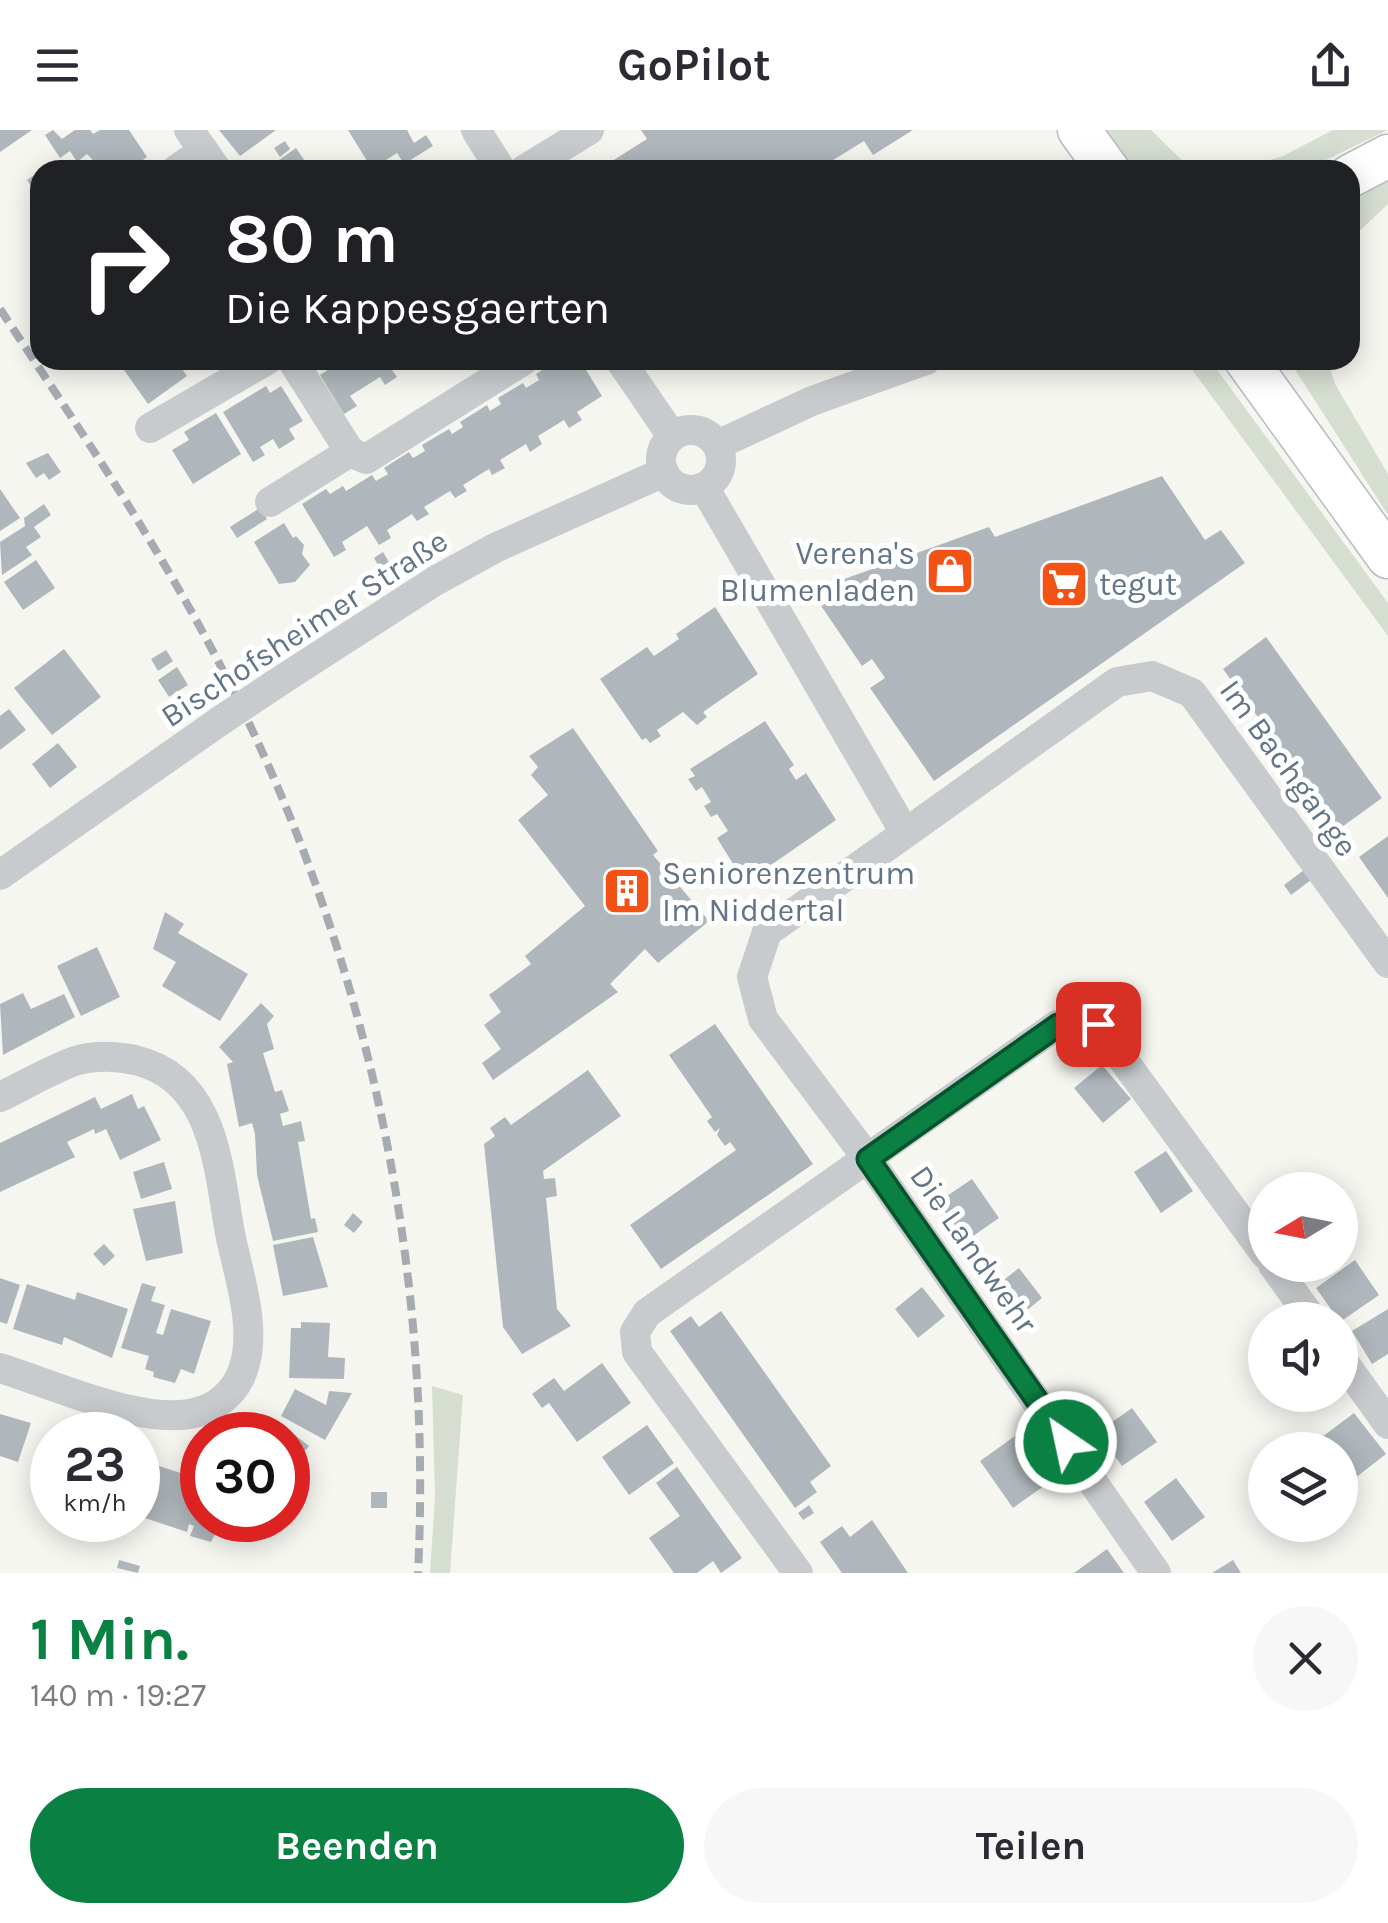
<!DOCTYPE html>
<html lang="de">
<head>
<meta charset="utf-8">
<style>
	:root { --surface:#fff; --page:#f7f7f7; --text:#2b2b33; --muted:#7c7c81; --accent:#0b8043 }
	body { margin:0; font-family:Karla,sans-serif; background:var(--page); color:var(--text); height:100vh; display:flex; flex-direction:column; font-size:38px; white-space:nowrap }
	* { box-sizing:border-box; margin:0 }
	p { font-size:32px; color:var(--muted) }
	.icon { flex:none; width:55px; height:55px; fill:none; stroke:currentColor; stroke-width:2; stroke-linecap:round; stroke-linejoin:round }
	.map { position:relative; height:1443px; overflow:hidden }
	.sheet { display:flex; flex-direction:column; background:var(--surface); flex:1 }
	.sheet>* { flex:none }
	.hud { position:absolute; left:30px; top:30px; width:1330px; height:210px; border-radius:30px; box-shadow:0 5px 25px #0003; background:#202124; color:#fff; overflow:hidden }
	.needle { width:65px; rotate:260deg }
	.controls { position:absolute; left:1248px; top:1042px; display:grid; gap:20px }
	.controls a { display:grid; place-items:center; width:110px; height:110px; border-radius:50%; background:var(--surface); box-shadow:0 5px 25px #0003; font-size:50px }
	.speed { position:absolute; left:30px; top:1282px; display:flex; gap:20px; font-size:50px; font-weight:700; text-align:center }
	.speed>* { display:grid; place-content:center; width:130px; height:130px; border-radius:50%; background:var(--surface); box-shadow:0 5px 25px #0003; line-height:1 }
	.speed small { font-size:25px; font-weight:400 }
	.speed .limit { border:15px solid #d22; background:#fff; color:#111 }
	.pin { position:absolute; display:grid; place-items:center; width:85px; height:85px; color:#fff; margin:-42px; border-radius:20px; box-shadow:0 5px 15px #0006 }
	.me { position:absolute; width:110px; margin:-55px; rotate:326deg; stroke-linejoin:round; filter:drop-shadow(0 0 8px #0008) }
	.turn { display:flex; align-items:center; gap:35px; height:210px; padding:0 30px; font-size:45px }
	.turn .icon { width:130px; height:130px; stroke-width:2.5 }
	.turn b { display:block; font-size:70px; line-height:85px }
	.round { display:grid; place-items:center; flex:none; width:105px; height:105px; border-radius:52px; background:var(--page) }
	.head { display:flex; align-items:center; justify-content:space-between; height:170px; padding:0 30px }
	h1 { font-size:60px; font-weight:700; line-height:75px; color:var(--accent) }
	.primary-button { display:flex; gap:20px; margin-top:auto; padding:20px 30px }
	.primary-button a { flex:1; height:115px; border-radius:60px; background:var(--accent); color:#fff; font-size:40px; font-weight:700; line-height:115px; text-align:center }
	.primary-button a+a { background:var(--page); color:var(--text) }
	header { display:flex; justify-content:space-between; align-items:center; height:130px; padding:0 30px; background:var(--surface); font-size:45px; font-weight:700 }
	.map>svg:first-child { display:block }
	.green { fill:#d6ded2 }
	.building { fill:#afb7bc }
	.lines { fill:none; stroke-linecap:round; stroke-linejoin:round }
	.secondary-casing { stroke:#b7bcc1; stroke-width:45 }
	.street { stroke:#c8cbce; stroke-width:30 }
	.secondary { stroke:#fff; stroke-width:42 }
	.rail { stroke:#a5abb1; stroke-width:8; stroke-dasharray:15 8; stroke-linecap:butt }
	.street-bridge { stroke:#c8cbce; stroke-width:30 }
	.route-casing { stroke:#07532c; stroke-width:25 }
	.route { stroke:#0b8043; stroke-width:18 }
	.labels { text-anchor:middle; stroke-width:10; stroke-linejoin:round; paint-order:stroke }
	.poi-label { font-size:32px; fill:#627485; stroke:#fff; text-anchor:start }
	.street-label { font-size:32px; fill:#627485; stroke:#fff }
</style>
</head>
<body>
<header><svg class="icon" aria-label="menu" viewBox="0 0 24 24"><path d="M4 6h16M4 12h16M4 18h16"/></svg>GoPilot<svg class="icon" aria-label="share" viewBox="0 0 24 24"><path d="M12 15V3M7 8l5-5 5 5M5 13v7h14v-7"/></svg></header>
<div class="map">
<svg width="1388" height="1443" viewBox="0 0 1388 1443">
	<rect width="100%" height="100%" fill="#f6f6f1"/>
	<!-- green -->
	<g class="green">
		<path d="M1106 0H1151L1192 40H1134Z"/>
		<path d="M1333 0H1388L1305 40H1239L1283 26Z"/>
		<path d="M1388 48V74L1350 110V70Z"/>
		<path d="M1185 230H1210L1388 473V506Z"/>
		<path d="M1289 230H1327L1335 254 1388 344V385Z"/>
		<path d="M432 1256 463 1265 450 1443H430L435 1366Z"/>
	</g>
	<!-- building -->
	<g class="building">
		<path d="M0 0H32L0 22Z"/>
		<path d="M53 0 62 9 75 0H90L93 4 100 0H129L147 27 128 40H102L87 24 77 32 70 21 60 28 45 5Z"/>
		<path d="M219 0H276L240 26Z"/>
		<path d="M348 0H407L414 13 426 5 433 16 404 34 397 23 372 39Z"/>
		<path d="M641 0H913L873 25 864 11 817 40H598L647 9Z"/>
		<path d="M285 11 290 19 280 27 274 18Z"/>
		<path d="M296 18 311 40H265Z"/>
		<path d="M40 41V69L27 50Z"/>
		<path d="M138 230H176L187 246 148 274 124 240Z"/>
		<path d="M327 230H408L392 240 397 247 385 255 380 247 350 266 357 276 344 284 320 245 331 238Z"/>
		<path d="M558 230H580L602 266 577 282 582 290 569 298 564 290 538 306 542 314 530 322 526 314 500 330 505 338 492 345 489 339 463 355 467 361 455 368 450 361 424 377 429 384 417 391 412 384 387 400 391 408 379 415 367 396 342 412 346 420 334 427 302 374 326 359 330 364 343 356 346 361 372 345 376 351 388 344 384 338 409 322 413 328 425 321 422 315 449 299 452 304 463 297 460 292 487 275 490 281 501 274 498 268 523 253 526 258 539 250 536 244Z"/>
		<path d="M266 256 270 263 281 256 303 291 289 299 295 309 279 319 273 309 260 317 265 325 253 332 223 282Z"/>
		<path d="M216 283 241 324 193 354 172 320 189 310 184 302Z"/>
		<path d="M48 323 61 342 49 350 44 343 36 348 26 333Z"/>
		<path d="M1162 346 1205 410 1221 400 1245 433 934 651 870 558 885 548 872 529 862 536 811 461 989 397 995 407Z"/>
		<path d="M0 359 20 388 0 401Z"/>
		<path d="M44 374 51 385 34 397 41 407 26 417 32 425 2 445 0 412 25 396 24 388Z"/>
		<path d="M260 378 267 389 237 408 230 397Z"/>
		<path d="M284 393 293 408 296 406 304 415 302 424 310 435 295 452 279 454 254 412Z"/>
		<path d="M383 422 390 434 381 440 374 428Z"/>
		<path d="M36 430 55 458 23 480 4 452Z"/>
		<path d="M715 477 758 544 703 582 707 587 697 595 683 582 657 600 661 606 650 613 646 608 642 610 600 549 647 517 654 526 679 509 676 504Z"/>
		<path d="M1266 507 1382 668 1339 699 1223 539Z"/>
		<path d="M64 519 101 567 52 605 14 558Z"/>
		<path d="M166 520 173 531 158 541 151 529Z"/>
		<path d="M177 537 188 555 169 567 158 550Z"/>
		<path d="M9 579 26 600 0 620V586Z"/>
		<path d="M765 591 794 635 789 639 796 650 806 643 836 690 745 753 717 708 728 701 717 684 711 687 704 676 711 672 702 657 696 661 688 649 695 646 690 639Z"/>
		<path d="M573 598 658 721 653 725 709 791 658 833 645 819 610 854 618 862 493 950 482 933 501 919 484 895 501 882 489 865 531 834 525 826 585 776 518 690 548 665 531 645 538 637 529 626Z"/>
		<path d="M58 613 77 637 50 658 32 634Z"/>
		<path d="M1388 706V768L1359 727Z"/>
		<path d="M1304 740 1311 750 1291 765 1284 755Z"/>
		<path d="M165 782 184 794 178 803 248 844 220 891 162 856 176 832 153 819Z"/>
		<path d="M97 817 120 867 81 886 57 836Z"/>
		<path d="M23 863 31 879 64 864 75 887 3 925 0 874Z"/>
		<path d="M261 873 274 886 267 894 274 919 263 923 275 962 282 960 289 981 280 984 283 996 301 991 305 1011 298 1012 311 1089 315 1088 318 1102 273 1111 257 1045 255 1004 252 993 239 997 227 934 233 932 219 917Z"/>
		<path d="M715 894 813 1034 661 1139 630 1095 736 1020 730 1012 725 1016 717 1005 720 998 715 1002 707 991 712 987 669 925Z"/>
		<path d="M1102 935 1131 969 1103 993 1074 958Z"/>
		<path d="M588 940 621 986 543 1041 544 1049 555 1048 557 1066 546 1068 557 1179 571 1196 522 1224 503 1197 484 1014 495 1006 490 998 505 987 511 995Z"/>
		<path d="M132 964 138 979 144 976 161 1010 120 1030 106 999 95 1004 94 999 67 1012 75 1027 0 1062V1013L95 967 101 979Z"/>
		<path d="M1166 1021 1193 1061 1161 1083 1134 1042Z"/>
		<path d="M164 1032 172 1059 141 1069 133 1042Z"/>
		<path d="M972 1049 999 1088 966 1111 938 1072Z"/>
		<path d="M175 1071 183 1123 146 1131 133 1079Z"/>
		<path d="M353 1083 363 1092 354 1103 344 1095Z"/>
		<path d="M313 1107 328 1157 283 1166 273 1115Z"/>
		<path d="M104 1114 115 1126 104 1136 93 1124Z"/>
		<path d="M1355 1130 1379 1165 1340 1192 1316 1158Z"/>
		<path d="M1019 1138 1042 1168 1015 1190 991 1160Z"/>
		<path d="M0 1148 20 1155 7 1194 0 1192Z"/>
		<path d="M142 1153 156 1157 151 1171 165 1175 156 1203 163 1205 171 1179 211 1191 194 1244 181 1239 175 1253 153 1247 154 1242 145 1239 149 1226 121 1218Z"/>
		<path d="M27 1154 75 1170 77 1162 128 1179 112 1228 64 1207 62 1215 13 1199Z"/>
		<path d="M922 1157 945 1186 918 1208 895 1179Z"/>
		<path d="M1388 1179V1224L1372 1234 1352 1201Z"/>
		<path d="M721 1181 831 1336 810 1352 817 1362 795 1378 670 1201 691 1186 699 1197Z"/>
		<path d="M301 1192 330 1193 328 1227 345 1228 344 1249 289 1248 291 1198H301Z"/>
		<path d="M602 1233 631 1273 577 1312 549 1273 542 1278 532 1264 554 1248 564 1261Z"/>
		<path d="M295 1259 326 1275 329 1261 352 1263 325 1310 281 1286Z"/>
		<path d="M1284 1265H1319L1297 1282Z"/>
		<path d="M1132 1278 1157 1312 1122 1336 1098 1302Z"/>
		<path d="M1354 1283 1386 1324 1350 1352 1340 1339V1320H1326L1318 1310Z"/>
		<path d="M0 1284 31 1293 18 1332 0 1326Z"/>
		<path d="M276 1290 309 1316 288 1342V1305H265Z"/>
		<path d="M647 1295 674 1333 629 1365 602 1327Z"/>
		<path d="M1018 1304 1051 1351 1013 1378 980 1331Z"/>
		<path d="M138 1330 146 1332 138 1355Z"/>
		<path d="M153 1334 202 1350V1390H222L211 1412 190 1406 194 1396 189 1394 187 1402 139 1386Z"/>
		<path d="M677 1337 742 1428 721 1443 713 1431 697 1443H674L649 1408 680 1386 656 1353Z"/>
		<path d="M1176 1348 1205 1387 1172 1411 1144 1372Z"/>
		<rect x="371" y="1362" width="16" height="16"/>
		<path d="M809 1375 814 1383 803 1390 798 1383Z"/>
		<path d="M872 1390 887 1412 908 1443H842L820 1412 842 1396 850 1407Z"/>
		<path d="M1107 1419 1124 1443H1074Z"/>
		<path d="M119 1430 140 1436 138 1443 117 1438Z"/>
		<path d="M1233 1430 1241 1443H1212Z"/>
	</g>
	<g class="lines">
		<!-- secondary casing -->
		<g class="secondary-casing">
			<g id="secondary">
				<path d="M1079 0 1108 40"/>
				<path d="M1350 46 1388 26"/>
				<path d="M1246 230 1388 427"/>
			</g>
		</g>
		<!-- street -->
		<g class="street">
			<path d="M189 0 217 40"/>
			<path d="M476 0 501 40"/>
			<path d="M176 40 204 21"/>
			<path d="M524 40 589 0"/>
			<path d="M292 230 350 322"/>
			<path d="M620 230 672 306"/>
			<path d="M150 298 267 230"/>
			<circle cx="691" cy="330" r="30"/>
			<path d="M717 315 812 271 926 230"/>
			<path d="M704 357 904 701"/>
			<path d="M270 372 350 322 366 329 524 230"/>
			<path d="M283 549 435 451 495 418 664 342"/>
			<path d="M0 745 220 591"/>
			<path d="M0 967C25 955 50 940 75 931 94 925 116 926 135 930 215 949 218 1037 230 1103 238 1144 257 1196 244 1237 238 1257 223 1273 204 1280 152 1301 53 1254 0 1238"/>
			<path d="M1273 1135 1313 1190"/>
			<path d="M1340 1227 1388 1294"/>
			<path d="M798 1443 637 1222 635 1202 647 1183 1057 895 1077 890 1097 894 1265 1124"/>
			<path d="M1156 1443 868 1029 763 889 752 847 767 802 1117 552 1152 546 1192 563 1388 833"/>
		</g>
		<!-- secondary -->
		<use href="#secondary" class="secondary"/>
		<!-- rail -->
		<path class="rail" d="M0 179C72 288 146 396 208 512 361 797 434 1120 418 1443"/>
		<!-- street-bridge -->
		<path class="street-bridge" d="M220 591 283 549"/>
	</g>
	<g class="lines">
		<!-- route casing -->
		<g class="route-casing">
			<path id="route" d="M1066 1312 868 1029 1058 895 1076 890 1098 894"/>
		</g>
		<!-- route -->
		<use href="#route" class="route"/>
	</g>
	<!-- icons -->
	<defs>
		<g id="shop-square" transform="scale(2.5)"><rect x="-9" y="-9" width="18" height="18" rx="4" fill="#f35215" stroke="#fff"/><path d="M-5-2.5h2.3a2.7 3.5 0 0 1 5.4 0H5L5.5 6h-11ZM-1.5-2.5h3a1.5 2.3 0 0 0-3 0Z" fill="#fff"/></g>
		<g id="supermarket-square" transform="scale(2.5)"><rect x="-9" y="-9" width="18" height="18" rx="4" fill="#f35215" stroke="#fff"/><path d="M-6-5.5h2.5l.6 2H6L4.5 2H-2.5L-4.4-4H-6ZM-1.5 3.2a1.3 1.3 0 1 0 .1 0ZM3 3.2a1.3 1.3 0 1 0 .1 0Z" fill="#fff"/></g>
		<g id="building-square" transform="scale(2.5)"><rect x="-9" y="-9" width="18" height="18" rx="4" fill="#f35215" stroke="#fff"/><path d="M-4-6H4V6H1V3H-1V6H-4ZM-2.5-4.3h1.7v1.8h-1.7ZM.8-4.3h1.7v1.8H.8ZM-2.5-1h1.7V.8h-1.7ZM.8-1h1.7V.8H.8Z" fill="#fff"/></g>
	</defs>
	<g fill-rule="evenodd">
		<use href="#shop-square" x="950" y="441"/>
		<use href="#supermarket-square" x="1064" y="454"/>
		<use href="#building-square" x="627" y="761"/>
	</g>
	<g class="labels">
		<!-- poi labels -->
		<g class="poi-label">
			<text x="915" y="434" text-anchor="end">Verena's<tspan x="915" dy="37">Blumenladen</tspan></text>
			<text x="1099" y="465">tegut</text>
			<text x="662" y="754">Seniorenzentrum<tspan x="662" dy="37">Im Niddertal</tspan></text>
		</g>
		<!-- street labels -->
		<g class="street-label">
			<text transform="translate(304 498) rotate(-33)" y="11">Bischofsheimer Straße</text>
			<text transform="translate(1289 638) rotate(54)" y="11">Im Bachgange</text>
			<text transform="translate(974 1119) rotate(55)" y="11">Die Landwehr</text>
		</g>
	</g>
</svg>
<div class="controls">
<a><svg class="needle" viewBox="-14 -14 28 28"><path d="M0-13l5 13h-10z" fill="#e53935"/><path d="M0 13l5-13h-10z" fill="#7c7c81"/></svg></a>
<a><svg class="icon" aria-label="sound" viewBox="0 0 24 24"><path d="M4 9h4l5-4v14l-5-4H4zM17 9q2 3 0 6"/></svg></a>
<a><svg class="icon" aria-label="layers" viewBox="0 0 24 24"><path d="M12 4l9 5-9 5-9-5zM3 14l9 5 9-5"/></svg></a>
</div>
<div class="speed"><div>23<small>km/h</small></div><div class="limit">30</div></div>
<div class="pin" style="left:1098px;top:894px;background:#d93025"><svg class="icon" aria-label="arrive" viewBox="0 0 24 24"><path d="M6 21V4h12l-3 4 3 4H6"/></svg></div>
<svg class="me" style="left:1066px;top:1312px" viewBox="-20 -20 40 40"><circle r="17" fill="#0b8043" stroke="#fff" stroke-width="3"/><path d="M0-11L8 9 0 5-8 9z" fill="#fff"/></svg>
<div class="hud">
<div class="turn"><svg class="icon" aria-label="right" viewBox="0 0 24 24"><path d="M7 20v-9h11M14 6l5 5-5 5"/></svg><div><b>80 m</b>Die Kappesgaerten</div></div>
</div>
</div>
<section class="sheet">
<div class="head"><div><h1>1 Min.</h1><p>140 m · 19:27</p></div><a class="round"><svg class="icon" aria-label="close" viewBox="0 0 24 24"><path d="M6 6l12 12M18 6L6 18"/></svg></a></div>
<div class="primary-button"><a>Beenden</a><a>Teilen</a></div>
</section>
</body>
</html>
